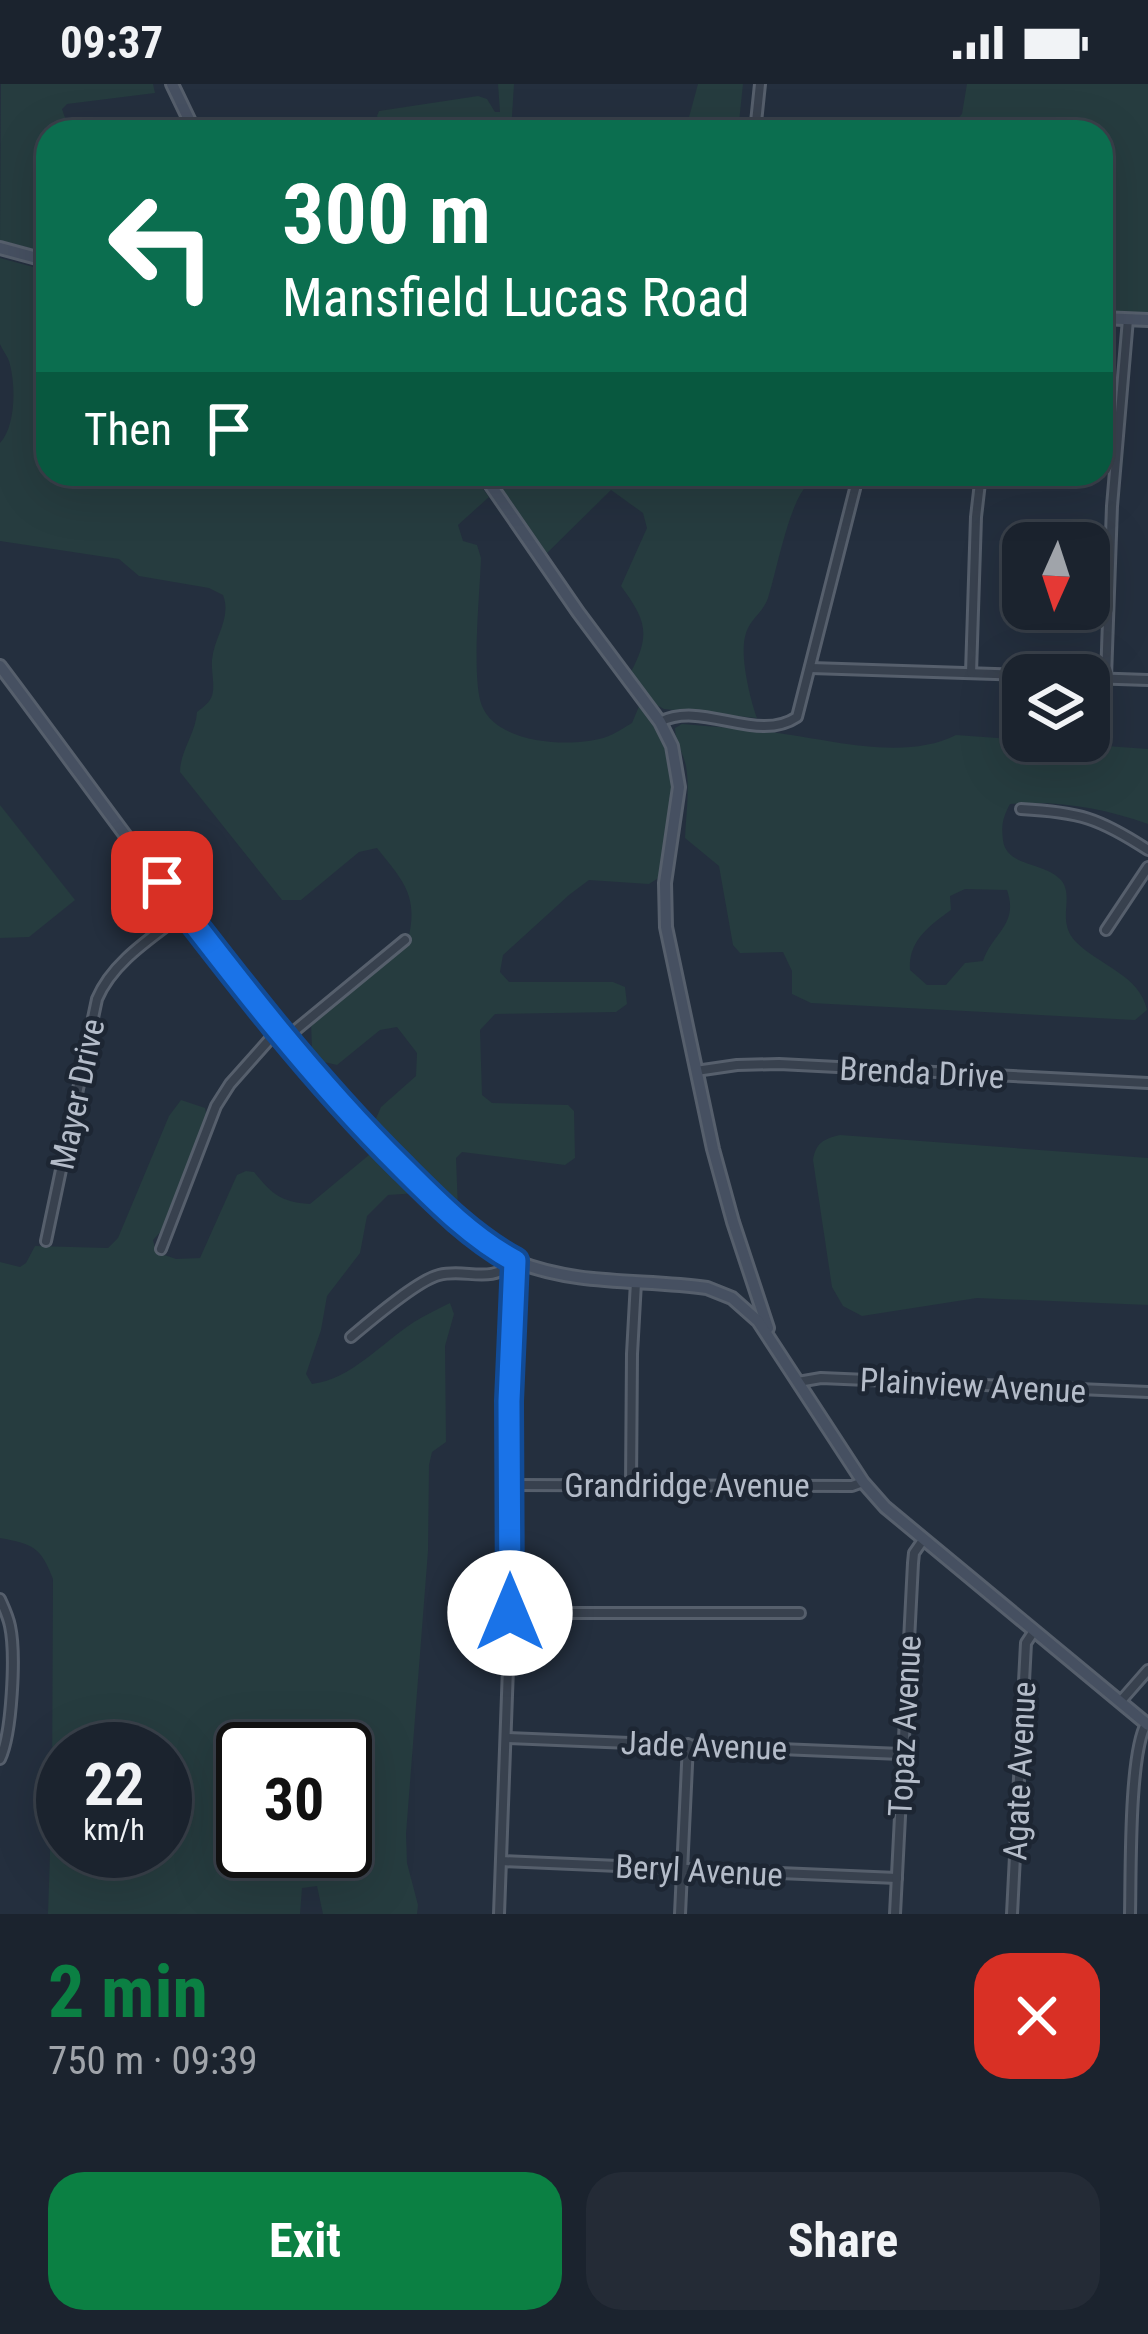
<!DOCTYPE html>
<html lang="en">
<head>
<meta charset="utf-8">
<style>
	:root { --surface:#1b232e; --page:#242b36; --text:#f1f3f6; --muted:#a0a4aa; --line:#39404a; --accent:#0b8043 }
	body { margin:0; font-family:"Roboto Condensed",sans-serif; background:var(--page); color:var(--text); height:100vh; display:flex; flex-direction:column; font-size:45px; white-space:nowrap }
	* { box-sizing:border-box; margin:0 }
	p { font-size:39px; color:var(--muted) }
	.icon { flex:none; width:66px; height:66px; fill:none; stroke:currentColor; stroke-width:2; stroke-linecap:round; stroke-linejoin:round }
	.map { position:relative; height:1830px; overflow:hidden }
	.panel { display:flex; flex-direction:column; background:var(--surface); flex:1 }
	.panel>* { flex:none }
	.top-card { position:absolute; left:36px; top:36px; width:1077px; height:366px; border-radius:36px; box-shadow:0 12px 48px #0002,0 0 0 3px var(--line); background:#0b6e4f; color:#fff; overflow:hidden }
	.needle { width:78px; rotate:183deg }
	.tools { position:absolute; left:1002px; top:438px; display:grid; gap:24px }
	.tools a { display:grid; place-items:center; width:108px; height:108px; border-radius:24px; background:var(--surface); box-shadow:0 12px 48px #0002,0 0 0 3px var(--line); font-size:60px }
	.speed { position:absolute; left:36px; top:1638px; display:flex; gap:24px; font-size:60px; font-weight:700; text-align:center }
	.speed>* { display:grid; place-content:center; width:156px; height:156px; border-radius:50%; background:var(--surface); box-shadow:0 12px 48px #0002,0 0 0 3px var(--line); line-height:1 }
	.speed small { font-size:30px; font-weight:400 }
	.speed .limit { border:6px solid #111; border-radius:18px; background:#fff; color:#111 }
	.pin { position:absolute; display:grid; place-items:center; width:102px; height:102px; color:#fff; margin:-51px; border-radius:24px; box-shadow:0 6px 18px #0006 }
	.me { position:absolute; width:132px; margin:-66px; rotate:0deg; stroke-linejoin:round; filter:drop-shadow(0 0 9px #0008) }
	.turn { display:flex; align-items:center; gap:42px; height:252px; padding:0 48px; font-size:54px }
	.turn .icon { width:156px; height:156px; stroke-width:2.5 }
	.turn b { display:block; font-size:84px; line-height:102px }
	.then { display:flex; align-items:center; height:114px; padding:0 48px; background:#0003; gap:24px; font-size:45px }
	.round { display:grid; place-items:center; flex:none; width:126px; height:126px; border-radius:36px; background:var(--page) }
	.head { display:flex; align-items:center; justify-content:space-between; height:204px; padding:0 48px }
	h1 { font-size:72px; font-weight:700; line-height:90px; color:var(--accent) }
	.button { display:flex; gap:24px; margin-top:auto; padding:24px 48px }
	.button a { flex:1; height:138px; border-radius:36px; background:var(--accent); color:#fff; font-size:48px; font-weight:700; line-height:138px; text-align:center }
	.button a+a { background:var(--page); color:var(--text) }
	.status { display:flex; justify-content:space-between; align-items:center; height:84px; padding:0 60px; background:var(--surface); direction:ltr }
	.status svg { height:33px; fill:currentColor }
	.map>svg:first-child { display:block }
	.green { fill:#263c3f; fill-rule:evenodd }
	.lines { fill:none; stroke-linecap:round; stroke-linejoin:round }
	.street-casing { stroke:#565f6c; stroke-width:14 }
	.secondary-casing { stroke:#565f6c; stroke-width:16 }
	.street { stroke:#38414e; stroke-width:8 }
	.secondary { stroke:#465061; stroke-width:10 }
	.route-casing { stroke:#114b97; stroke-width:30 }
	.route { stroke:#1a73e8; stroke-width:21 }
	.labels { text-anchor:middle; stroke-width:9; stroke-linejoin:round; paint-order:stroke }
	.street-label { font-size:33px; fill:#b4bcc9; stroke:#1d2633 }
</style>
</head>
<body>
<div class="status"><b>09:37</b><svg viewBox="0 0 49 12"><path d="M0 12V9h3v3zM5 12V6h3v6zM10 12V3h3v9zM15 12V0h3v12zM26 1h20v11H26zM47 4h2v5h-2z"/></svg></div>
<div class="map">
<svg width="1148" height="1830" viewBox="0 0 1148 1830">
	<rect width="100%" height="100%" fill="#242f3e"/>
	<!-- green -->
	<g class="green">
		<path d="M1 0H153L155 9 67 20 62 25 70 48H48V169L0 156Z"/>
		<path d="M498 0H514L511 48H383L377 32 379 27 478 12 487 15 495 28H500Z"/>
		<path d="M698 0H743L738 48H685Z"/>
		<path d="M967 0H1148V230L1101 229V48H817L821 42 881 46 948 45 962 30Z"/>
		<path d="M0 174 48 187V390H472L489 413 458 441 463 457 477 461 481 474C480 508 471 595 482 622 497 659 566 663 599 655 610 653 622 645 632 639L640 620C652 635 664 651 670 669 682 702 667 759 660 793L649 800 589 796 569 811 503 871 500 888 509 898H613L625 903 627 920 616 928 495 930 480 946 482 1011 492 1019 568 1021 574 1027 575 1074 565 1081 462 1068 456 1074 458 1125 381 1051 374 1039 381 1023 416 992 417 969 397 943 380 946 337 981 320 977 312 964 311 940 408 856C419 811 403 797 377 764L359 768 301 816H282L180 688C180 667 196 649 197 628 202 624 208 620 211 614 216 604 211 588 212 576 214 553 232 534 223 511L209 504 139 492 119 475 0 457V359C16 342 16 300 9 277 7 271 2 266 0 260 0 244 0 193 0 174Z"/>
		<path d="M527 390H728L733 398 742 404 750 401 758 390H862C847 392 821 391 808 401 790 414 776 490 768 514 763 529 748 536 745 553 740 573 750 615 757 634L664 625 642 613 631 588C651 550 646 536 621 502L647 444 643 429 611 406 544 472 500 408Z"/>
		<path d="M682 640C714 643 746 644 778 649 831 656 905 677 956 651L1148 665V740C1104 724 1056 716 1010 720 1003 733 1001 741 1003 756 1006 783 1045 778 1061 796 1075 813 1056 836 1075 857 1098 881 1140 891 1147 926L1135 936 811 919 792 910V887L783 868 740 869 733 861 719 782 685 754C686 730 690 706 686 682 683 668 675 658 675 644ZM965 805 1007 806C1019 841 993 848 983 877L965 879 946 901H927L910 886C908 857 929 842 951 826L950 812Z"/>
		<path d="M0 721 75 816 29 853 0 854Z"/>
		<path d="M181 1016 205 1024 207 1034 163 1145 153 1156 156 1168 176 1175 200 1174 237 1091 246 1087 254 1088C272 1110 280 1118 310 1120L375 1066 417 1109 388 1111 367 1132 360 1169 327 1212 321 1246 306 1290 312 1300C350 1296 383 1258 414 1238 425 1231 438 1225 450 1219L454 1230 445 1262 446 1358 432 1368 429 1381 428 1467 406 1750 407 1779 418 1821 417 1830H323L317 1802 302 1804 300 1830H48L52 1709 53 1495C41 1463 33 1460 0 1454V1178L20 1183 26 1179 35 1162 108 1164 118 1154 169 1032ZM63 1665H165V1767H63ZM243 1665H345V1767H243Z"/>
		<path d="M840 1051 1148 1074V1221L977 1214 862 1232 843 1222 832 1203 813 1076C816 1059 823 1055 840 1051Z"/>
	</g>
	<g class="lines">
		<!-- street casing -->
		<g class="street-casing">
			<g id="street">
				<path d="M755 48 760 0"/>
				<path d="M811 584 1023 591"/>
				<path d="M971 589 976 433 981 390"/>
				<path d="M1089 594 1148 596"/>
				<path d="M1106 594 1112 422 1128 235"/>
				<path d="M660 638C702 616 757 660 797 633L856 401"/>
				<path d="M1021 725C1079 728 1099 734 1148 766"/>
				<path d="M1106 846 1148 783"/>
				<path d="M286 954 405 856"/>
				<path d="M696 987 737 981 779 980 1148 999"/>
				<path d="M46 1157 97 915C113 877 153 853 185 828"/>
				<path d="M161 1165 216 1022 230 1000 277 947"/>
				<path d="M351 1253C370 1237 418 1196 439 1191 466 1184 491 1201 514 1178"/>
				<path d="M798 1298 821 1294 1148 1308"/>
				<path d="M510 1401 852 1402 863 1398"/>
				<path d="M631 1402 632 1270 636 1198"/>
				<path d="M0 1515C4 1524 8 1532 10 1542 16 1570 12 1650 0 1675"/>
				<path d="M510 1529H800"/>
				<path d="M1120 1618 1148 1586"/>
				<path d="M507 1654 901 1670"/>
				<path d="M501 1777 897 1794"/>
				<path d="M499 1830 510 1529 509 1317 515 1177"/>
				<path d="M680 1830 688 1660"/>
				<path d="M895 1830 913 1479 914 1469 923 1456"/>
				<path d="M1012 1830 1026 1559 1034 1547"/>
				<path d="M1130 1830C1131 1789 1129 1671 1146 1640"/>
			</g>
		</g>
		<!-- secondary casing -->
		<g class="secondary-casing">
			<g id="secondary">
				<path d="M172 0 195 48"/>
				<path d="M0 164 48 177"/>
				<path d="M1101 234 1148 236"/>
				<path d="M483 390 578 528 660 638 672 662 679 703 665 799 666 843 713 1065 733 1138 768 1244"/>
				<path d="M0 582C129 753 251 935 405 1086 438 1119 473 1160 518 1178 578 1202 644 1195 707 1204L732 1214 758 1237 863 1398 885 1423 1148 1641"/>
			</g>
		</g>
		<!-- street -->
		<use href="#street" class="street"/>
		<!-- secondary -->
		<use href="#secondary" class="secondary"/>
	</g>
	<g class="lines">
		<!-- route casing -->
		<g class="route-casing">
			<path id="route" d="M162 798C237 896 313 995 401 1082 436 1117 471 1153 515 1177L509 1317 510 1529"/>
		</g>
		<!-- route -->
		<use href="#route" class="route"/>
	</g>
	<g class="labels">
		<!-- street labels -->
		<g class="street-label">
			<text transform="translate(922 988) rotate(3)" y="12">Brenda Drive</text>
			<text transform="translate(77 1010) rotate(-78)" y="12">Mayer Drive</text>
			<text transform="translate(973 1301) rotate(3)" y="12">Plainview Avenue</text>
			<text x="687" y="1413">Grandridge Avenue</text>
			<text transform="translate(904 1642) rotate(-87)" y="12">Topaz Avenue</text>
			<text transform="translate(704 1661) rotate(2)" y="12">Jade Avenue</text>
			<text transform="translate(1019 1687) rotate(-87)" y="12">Agate Avenue</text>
			<text transform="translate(699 1786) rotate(3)" y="12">Beryl Avenue</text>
		</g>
	</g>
</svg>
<div class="tools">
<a><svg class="needle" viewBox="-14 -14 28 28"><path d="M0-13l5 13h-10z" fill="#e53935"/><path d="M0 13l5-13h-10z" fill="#a0a4aa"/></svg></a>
<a><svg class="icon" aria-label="layers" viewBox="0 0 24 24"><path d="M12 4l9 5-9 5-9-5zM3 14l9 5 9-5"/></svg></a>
</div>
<div class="speed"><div>22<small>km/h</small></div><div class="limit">30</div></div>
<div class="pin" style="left:162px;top:798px;background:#d93025"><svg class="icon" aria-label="arrive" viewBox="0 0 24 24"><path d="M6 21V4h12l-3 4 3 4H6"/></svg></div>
<svg class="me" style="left:510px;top:1529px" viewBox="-20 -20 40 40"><circle r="19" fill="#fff"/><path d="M0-13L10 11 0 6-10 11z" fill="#1a73e8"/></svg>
<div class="top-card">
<div class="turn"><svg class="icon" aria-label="left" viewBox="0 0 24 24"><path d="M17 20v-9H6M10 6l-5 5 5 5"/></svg><div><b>300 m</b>Mansfield Lucas Road</div></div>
<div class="then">Then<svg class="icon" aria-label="arrive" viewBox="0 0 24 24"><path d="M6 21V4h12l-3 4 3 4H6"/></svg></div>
</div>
</div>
<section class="panel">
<div class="head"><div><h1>2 min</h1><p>750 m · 09:39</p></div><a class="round" style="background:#d93025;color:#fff"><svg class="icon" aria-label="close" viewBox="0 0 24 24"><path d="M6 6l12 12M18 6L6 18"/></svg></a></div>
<div class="button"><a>Exit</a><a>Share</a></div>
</section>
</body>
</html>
